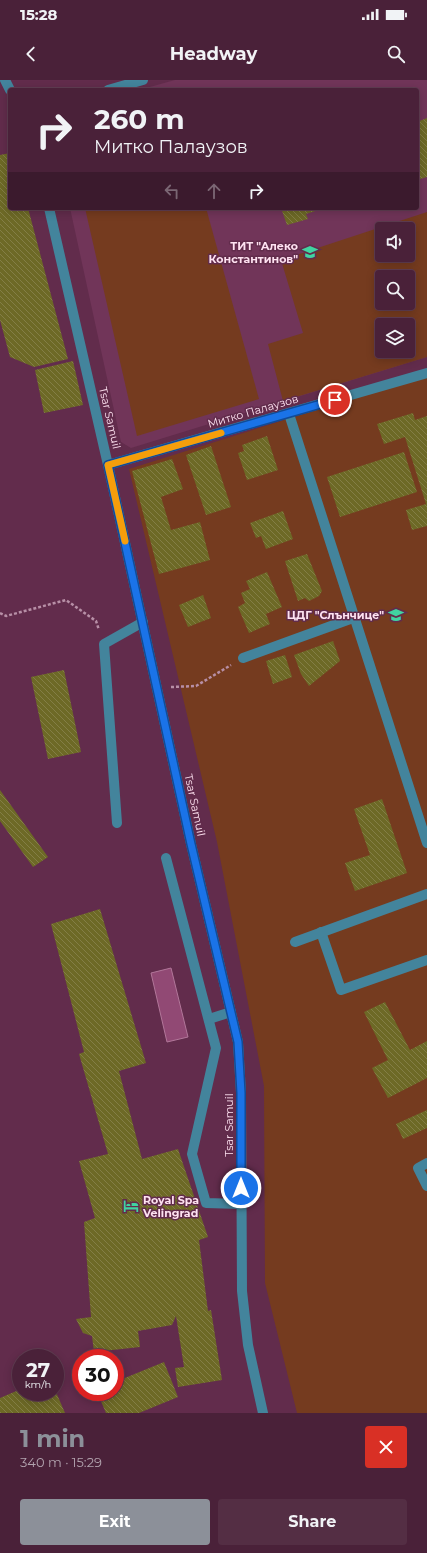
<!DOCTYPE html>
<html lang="en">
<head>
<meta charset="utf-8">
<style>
	:root { --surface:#4a2139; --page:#542e44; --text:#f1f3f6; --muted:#b2a3ae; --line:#613e53; --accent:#8c9099 }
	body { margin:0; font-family:Montserrat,sans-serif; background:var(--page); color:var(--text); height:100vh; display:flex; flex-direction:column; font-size:15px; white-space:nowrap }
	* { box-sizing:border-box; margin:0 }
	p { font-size:13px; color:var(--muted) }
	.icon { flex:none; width:22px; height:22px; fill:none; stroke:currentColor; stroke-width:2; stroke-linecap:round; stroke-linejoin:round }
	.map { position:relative; height:1333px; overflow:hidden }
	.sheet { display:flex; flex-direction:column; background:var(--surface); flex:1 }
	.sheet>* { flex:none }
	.top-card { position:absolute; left:8px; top:8px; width:411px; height:122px; border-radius:4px; box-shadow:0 2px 10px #0003,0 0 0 1px var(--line); background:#4a2139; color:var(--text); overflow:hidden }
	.buttons { position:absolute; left:375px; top:142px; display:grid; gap:8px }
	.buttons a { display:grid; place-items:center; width:40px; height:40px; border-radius:4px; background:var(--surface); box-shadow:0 2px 10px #0003,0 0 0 1px var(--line); font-size:20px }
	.speed { position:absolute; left:12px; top:1269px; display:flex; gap:8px; font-size:20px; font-weight:700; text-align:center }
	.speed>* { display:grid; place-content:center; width:52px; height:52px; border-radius:50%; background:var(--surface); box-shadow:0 2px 10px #0003,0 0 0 1px var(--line); line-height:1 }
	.speed small { font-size:10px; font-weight:400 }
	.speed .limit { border:6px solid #d22; background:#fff; color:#111 }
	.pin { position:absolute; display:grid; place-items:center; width:34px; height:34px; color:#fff; margin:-17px; border:2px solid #fff; border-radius:50%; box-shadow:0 1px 4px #0007 }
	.me { position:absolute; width:44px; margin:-22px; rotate:0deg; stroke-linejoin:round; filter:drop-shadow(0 0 3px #0008) }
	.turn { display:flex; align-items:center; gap:14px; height:84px; padding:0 20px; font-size:18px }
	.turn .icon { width:52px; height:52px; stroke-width:2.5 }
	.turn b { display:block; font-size:28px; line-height:34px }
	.lanes { display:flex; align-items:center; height:38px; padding:0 20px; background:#0003; justify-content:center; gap:20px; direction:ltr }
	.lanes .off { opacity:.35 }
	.round { display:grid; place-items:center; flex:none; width:42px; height:42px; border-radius:4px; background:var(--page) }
	.summary { display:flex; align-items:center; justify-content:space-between; height:68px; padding:0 20px }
	h1 { font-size:24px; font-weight:700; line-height:30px; color:var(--accent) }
	.button { display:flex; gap:8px; margin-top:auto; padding:8px 20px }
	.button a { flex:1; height:46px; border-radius:4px; background:var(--accent); color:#fff; font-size:16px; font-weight:700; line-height:46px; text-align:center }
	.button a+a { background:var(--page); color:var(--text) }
	.status { display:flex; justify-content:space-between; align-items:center; height:28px; padding:0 20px; background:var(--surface); direction:ltr }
	.status svg { height:11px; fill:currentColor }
	header { display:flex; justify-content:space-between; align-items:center; height:52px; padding:0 20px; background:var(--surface); font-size:18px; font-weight:700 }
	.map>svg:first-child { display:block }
	.built { fill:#713559; fill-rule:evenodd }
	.green { fill:#753b1f; fill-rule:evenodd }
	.water { fill:#914974; stroke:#b2779a }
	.building { fill:url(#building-back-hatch) }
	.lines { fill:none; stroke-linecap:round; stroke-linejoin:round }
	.path { stroke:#b78fa6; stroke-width:2.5; stroke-dasharray:3 2; stroke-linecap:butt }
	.minor { stroke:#43849c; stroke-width:10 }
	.route-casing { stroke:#114b97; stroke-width:10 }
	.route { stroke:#1a73e8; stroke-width:7 }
	.slow { stroke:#f59e0b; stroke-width:7 }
	.labels { text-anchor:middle; stroke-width:3; stroke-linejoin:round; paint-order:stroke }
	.poi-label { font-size:11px; font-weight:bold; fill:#fee2f1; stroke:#622c4c; text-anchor:end }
	.street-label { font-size:11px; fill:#fee2f1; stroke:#622c4c }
</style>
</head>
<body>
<div class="status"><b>15:28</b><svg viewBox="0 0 49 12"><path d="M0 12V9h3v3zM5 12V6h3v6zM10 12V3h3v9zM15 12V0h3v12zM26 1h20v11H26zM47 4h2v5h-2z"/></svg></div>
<header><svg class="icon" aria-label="back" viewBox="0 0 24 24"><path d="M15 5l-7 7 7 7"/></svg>Headway<svg class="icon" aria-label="search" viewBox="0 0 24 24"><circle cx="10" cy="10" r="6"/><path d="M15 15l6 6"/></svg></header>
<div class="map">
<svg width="427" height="1333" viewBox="0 0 427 1333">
	<defs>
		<pattern id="building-back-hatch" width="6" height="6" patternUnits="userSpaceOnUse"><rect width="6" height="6" fill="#6d6926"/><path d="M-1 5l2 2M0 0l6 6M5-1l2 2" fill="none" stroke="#837e46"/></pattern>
	</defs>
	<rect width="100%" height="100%" fill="#622c4c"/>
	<!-- built -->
	<path class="built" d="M175 0H427V277L131 368 121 362 70 128H417V10H139ZM382 149H408V175H382ZM382 197H408V223H382ZM382 245H408V271H382Z"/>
	<!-- green -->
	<g class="green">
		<path d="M85 128H206L259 319 137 356Z"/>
		<path d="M427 132V277L283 321 268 264 303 253 281 180ZM382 149H408V175H382ZM382 197H408V223H382ZM382 245H408V271H382Z"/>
		<path d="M427 295V1333H297L265 1203 264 1006 217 762 129 389Z"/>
	</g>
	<!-- water -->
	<path class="water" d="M171 888 188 957 167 962 151 893Z"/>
	<!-- building -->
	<g class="building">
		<path d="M427 38V97L417 100V42Z"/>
		<path d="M10 73V128H28L68 279 34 287 10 277 0 240V75Z"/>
		<path d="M281 128H325L306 134 308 139 287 145Z"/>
		<path d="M73 281 83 325 44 333 35 290Z"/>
		<path d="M413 333 415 340 427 336V446L412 450 406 430 426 424 405 357 384 364 377 344Z"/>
		<path d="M267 356 278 390 247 400 238 373 244 371 242 365Z"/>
		<path d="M211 366 231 427 206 435 186 375Z"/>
		<path d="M404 372 417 412 340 437 327 397Z"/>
		<path d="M172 379 183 409 161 417 171 450 200 442 210 480 159 494 132 391Z"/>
		<path d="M283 431 293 459 266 469 261 456 256 458 250 443Z"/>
		<path d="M307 474 322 511 319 516 309 521 305 518 298 521 285 481Z"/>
		<path d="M267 492 282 527 266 534 270 544 249 553 238 527 245 523 241 513 250 509 246 501Z"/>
		<path d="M203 515 211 538 188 547 179 525Z"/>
		<path d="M333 561 340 581 309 606 301 594 294 575Z"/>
		<path d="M285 575 292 597 273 604 266 581Z"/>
		<path d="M64 590 81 672 48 679 31 597Z"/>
		<path d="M0 710 48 777 33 787 0 741Z"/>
		<path d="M382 719 407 793 355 811 345 783 370 775 354 729Z"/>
		<path d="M100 829 146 983 119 991 142 1079 178 1069 208 1157 199 1160 208 1231 211 1230 222 1300 178 1307 175 1288 184 1287 176 1236 172 1245 138 1251 140 1267 94 1272 92 1256 83 1253 76 1239 91 1237 84 1142 95 1138 79 1081 108 1074 79 974 84 972 51 844Z"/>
		<path d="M385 922 410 970 427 961V998L388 1018 372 988 388 980 364 932Z"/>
		<path d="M427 1030V1048L403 1059 396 1044Z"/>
		<path d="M164 1282 178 1317 139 1333H106L100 1319 115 1312V1302Z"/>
		<path d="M21 1309V1312H56L65 1333H0V1318Z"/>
	</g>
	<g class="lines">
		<!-- path -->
		<g class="path">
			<path d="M0 533 6 536 66 520 96 541 99 550"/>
			<path d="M171 607 196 606 231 585"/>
		</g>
		<!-- minor -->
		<g class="minor">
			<path d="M5 0 10 10"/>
			<path d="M108 10 143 0"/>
			<path d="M49 128 108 385 191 764 238 962 241 1013 242 1211 248 1265 263 1333"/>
			<path d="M289 334 427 763"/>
			<path d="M108 385 427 293"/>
			<path d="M243 578 353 538"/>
			<path d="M117 743 104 564 143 542"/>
			<path d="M166 778 216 968 192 1074 206 1123 241 1124"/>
			<path d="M321 852 341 910 427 880"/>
			<path d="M295 862 427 814"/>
			<path d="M209 939 231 932"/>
			<path d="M427 1083 418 1088 427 1106"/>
		</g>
	</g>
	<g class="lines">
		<!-- route casing -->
		<g class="route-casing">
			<path id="route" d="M241 1108V1013L238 962 191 764 108 385 335 320"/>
		</g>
		<!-- route -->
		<use href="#route" class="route"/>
		<!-- slow -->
		<path class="slow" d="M125 461 108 385 221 353"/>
	</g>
	<!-- icons -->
	<defs>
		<g id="school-bare" transform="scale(1.2)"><path d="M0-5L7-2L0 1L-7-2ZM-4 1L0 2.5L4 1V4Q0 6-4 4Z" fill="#41d4a1" stroke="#622c4c" stroke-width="2.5" paint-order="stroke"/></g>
		<g id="hotel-bare" transform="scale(1.2)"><path d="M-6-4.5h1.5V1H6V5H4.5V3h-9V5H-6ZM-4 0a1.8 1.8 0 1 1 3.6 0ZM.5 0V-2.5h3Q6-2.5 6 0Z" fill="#41d4a1" stroke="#622c4c" stroke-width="2.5" paint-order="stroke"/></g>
	</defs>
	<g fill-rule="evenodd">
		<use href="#school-bare" x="310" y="172"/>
		<use href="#school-bare" x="396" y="535"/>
		<use href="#hotel-bare" x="131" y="1126"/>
	</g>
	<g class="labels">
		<!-- poi labels -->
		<g class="poi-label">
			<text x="298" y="170">ТИТ "Алеко<tspan x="298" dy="13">Константинов"</tspan></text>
			<text x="384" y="539">ЦДГ "Слънчице"</text>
			<text x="143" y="1124" text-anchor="start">Royal Spa<tspan x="143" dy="13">Velingrad</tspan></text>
		</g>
		<!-- street labels -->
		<g class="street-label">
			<text transform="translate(253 331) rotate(-16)" y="4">Митко Палаузов</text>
			<text transform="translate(110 338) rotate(77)" y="4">Tsar Samuil</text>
			<text transform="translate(195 725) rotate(78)" y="4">Tsar Samuil</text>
			<text transform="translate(229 1045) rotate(-90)" y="4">Tsar Samuil</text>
		</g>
	</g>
</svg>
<div class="buttons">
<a><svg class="icon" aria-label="sound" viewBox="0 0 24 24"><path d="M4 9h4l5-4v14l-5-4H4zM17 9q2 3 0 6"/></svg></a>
<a><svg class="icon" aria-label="search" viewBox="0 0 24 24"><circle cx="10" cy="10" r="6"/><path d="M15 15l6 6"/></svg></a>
<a><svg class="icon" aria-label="layers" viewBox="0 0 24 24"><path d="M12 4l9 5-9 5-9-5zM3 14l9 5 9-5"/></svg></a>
</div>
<div class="speed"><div>27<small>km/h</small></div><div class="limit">30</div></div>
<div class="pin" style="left:335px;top:320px;background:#d93025"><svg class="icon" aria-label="arrive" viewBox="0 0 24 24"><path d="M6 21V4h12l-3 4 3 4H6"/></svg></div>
<svg class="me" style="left:241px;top:1108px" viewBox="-20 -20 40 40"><circle r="17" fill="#1a73e8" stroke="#fff" stroke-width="3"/><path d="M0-11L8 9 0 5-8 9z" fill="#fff"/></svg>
<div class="top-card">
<div class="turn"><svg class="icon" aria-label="right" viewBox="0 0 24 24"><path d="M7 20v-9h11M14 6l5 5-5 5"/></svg><div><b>260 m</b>Митко Палаузов</div></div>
<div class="lanes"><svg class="icon off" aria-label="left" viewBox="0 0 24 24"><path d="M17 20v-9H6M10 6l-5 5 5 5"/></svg><svg class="icon off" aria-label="ahead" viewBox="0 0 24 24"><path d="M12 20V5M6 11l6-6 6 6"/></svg><svg class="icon" aria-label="right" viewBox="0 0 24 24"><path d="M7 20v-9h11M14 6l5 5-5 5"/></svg></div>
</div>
</div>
<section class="sheet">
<div class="summary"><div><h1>1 min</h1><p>340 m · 15:29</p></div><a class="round" style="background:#d93025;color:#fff"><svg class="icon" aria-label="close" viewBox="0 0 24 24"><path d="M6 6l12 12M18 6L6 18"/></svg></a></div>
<div class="button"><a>Exit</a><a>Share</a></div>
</section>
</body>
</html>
